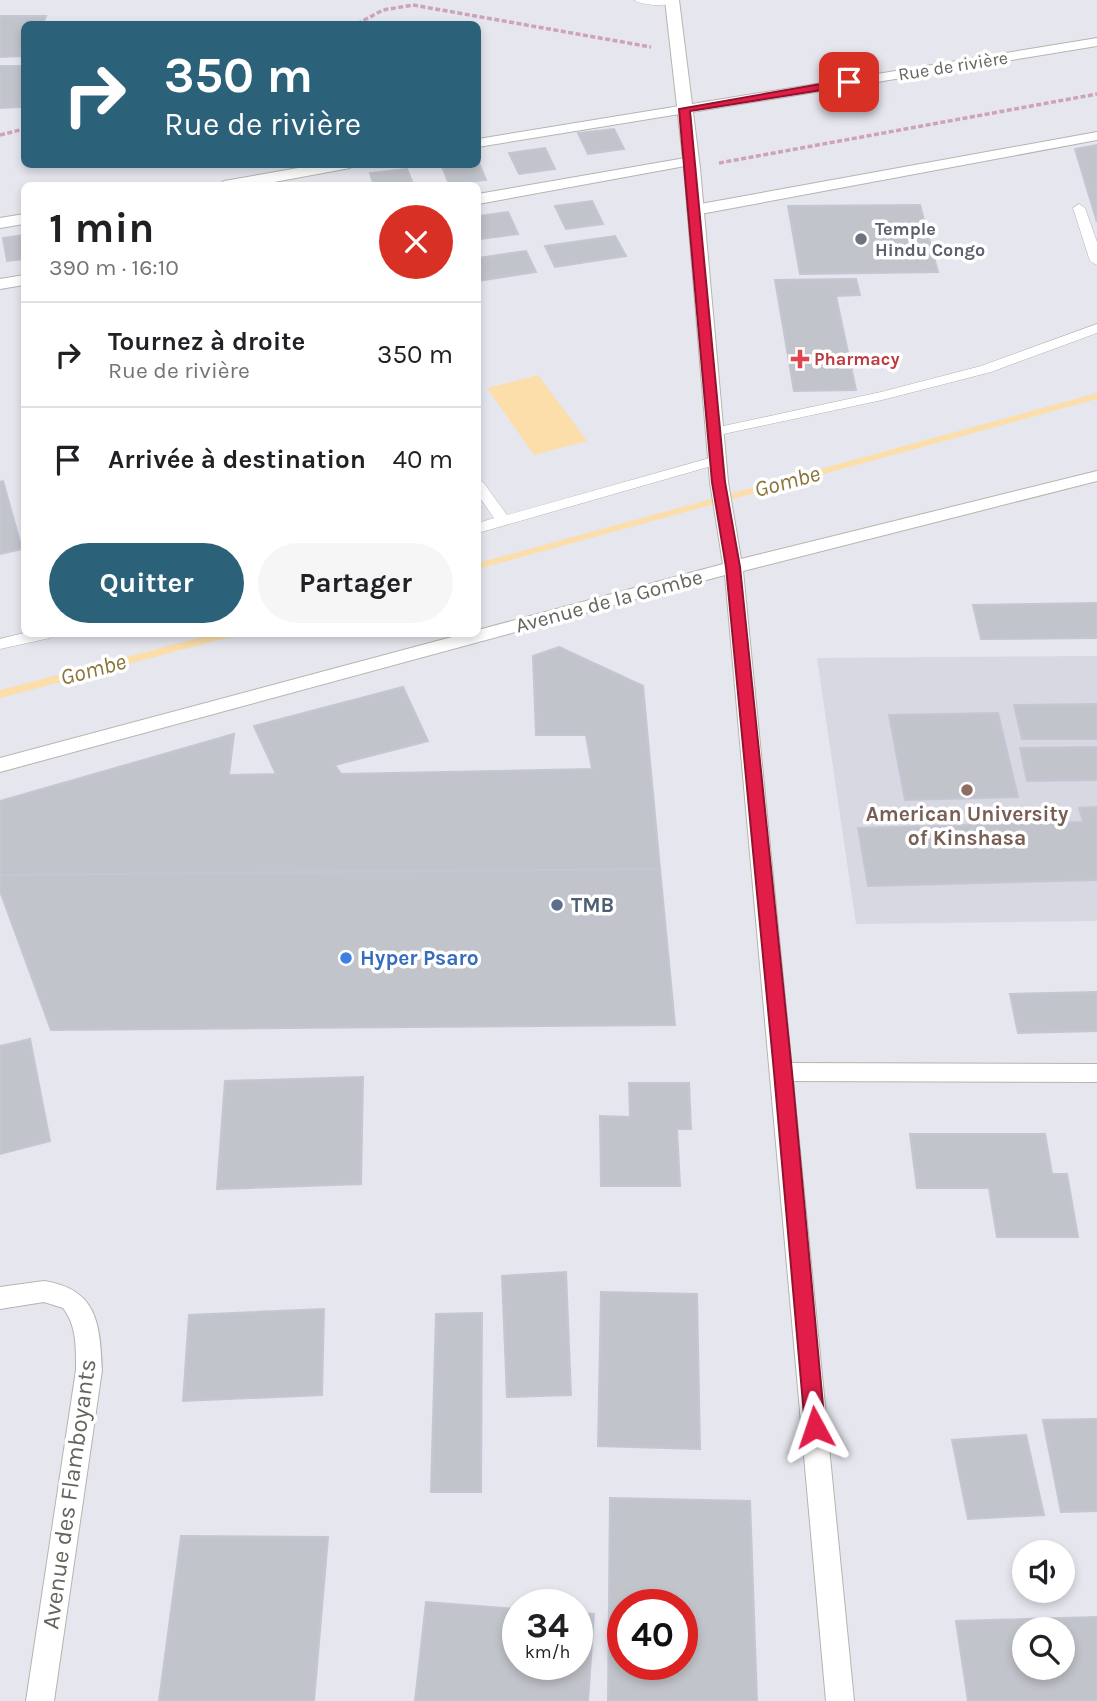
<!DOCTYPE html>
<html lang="fr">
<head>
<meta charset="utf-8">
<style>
	:root { --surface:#fff; --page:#f6f6f6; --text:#202124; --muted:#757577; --line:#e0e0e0; --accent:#2b6279 }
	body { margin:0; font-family:Karla,sans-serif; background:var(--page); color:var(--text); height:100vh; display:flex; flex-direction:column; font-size:26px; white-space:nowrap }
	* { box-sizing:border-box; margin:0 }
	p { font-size:23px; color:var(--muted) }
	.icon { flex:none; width:38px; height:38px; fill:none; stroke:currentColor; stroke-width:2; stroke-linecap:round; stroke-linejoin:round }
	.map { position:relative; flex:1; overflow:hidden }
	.sheet { position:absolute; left:21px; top:182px; width:460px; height:455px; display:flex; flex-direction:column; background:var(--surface); border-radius:10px; box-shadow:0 4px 10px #0003 }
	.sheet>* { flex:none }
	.guide { position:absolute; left:21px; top:21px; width:460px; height:147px; border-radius:10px; box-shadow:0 4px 10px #0003; background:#2b6279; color:#fff; overflow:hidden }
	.controls { position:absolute; left:1012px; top:1540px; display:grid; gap:14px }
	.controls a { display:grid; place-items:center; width:63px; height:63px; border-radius:50%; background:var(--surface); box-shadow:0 4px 10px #0003; font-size:35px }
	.speed { position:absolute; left:502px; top:1589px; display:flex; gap:14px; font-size:35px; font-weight:700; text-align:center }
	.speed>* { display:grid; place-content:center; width:91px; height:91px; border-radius:50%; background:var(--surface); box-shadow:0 4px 10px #0003; line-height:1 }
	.speed small { font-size:18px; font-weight:400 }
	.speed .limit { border:10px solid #d22; background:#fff; color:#111 }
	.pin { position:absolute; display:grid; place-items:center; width:60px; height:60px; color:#fff; margin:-30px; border-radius:14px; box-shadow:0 4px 10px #0006 }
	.me { position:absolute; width:77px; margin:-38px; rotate:355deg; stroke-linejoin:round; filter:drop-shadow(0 0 5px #0008) }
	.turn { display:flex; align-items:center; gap:24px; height:147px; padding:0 28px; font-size:32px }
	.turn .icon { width:91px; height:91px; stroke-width:2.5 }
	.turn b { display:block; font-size:49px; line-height:60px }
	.round { display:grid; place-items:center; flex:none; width:74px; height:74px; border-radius:37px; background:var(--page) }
	.head { display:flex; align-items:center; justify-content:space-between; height:119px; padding:0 28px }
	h1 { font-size:42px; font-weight:700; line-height:52px }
	.action { display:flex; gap:14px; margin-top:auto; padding:14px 28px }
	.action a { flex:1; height:80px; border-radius:42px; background:var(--accent); color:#fff; font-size:28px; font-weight:700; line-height:80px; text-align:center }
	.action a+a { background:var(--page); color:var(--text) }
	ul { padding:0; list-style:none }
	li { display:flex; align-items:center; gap:21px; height:105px; padding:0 28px; border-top:2px solid var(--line) }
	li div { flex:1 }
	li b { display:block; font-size:26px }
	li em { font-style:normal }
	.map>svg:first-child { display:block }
	.education { fill:#d7d8e2 }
	.water { fill:#fbdeaa }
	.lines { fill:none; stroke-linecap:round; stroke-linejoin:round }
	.stream { fill:#fbdeaa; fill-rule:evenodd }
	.building { fill:#c2c4cb; stroke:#c5c6d4; stroke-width:2; fill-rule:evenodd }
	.lane-casing { stroke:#b5b4af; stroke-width:1 }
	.street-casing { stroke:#b5b4af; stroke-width:2 }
	.secondary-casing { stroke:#b6b4ae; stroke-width:2 }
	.path { stroke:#cea3b9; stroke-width:3.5; stroke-dasharray:5 2.5; stroke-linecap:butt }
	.lane { fill:#fff; fill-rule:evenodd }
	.street { fill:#fff; fill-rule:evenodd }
	.secondary { fill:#fff; fill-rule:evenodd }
	.route { fill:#e11d48; stroke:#92132f; stroke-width:2 }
	.worship-dot { fill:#6b7280; stroke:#fff; stroke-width:2.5 }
	.health-dot { fill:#e0444e; stroke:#fff; stroke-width:2.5 }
	.education-dot { fill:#8d6e63; stroke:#fff; stroke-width:2.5 }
	.service-dot { fill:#5c6f8a; stroke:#fff; stroke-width:2.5 }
	.shop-dot { fill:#3f7fe0; stroke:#fff; stroke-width:2.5 }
	.labels { text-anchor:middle; stroke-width:7; stroke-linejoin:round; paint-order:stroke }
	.far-street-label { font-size:18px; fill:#66645e; stroke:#fff }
	.far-worship-label { font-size:18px; font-weight:bold; fill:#5b616d; stroke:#fff; text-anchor:start }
	.far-health-label { font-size:18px; font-weight:bold; fill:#be3a42; stroke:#fff; text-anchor:start }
	.street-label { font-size:21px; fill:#66645e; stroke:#fff }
	.education-label { font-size:21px; font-weight:bold; fill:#785e54; stroke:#fff }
	.service-label { font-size:21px; font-weight:bold; fill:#4e5e75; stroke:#fff; text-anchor:start }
	.shop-label { font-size:21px; font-weight:bold; fill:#366cbe; stroke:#fff; text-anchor:start }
	.water-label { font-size:23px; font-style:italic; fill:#8b743b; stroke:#fff }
	.near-street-label { font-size:24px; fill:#66645e; stroke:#fff }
</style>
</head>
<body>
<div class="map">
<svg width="1097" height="1701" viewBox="0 0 1097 1701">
	<rect width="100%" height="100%" fill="#e6e6ef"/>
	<!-- education -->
	<path class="education" d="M1097 656V921L856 924 817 658Z"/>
	<!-- water -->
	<path class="water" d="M538 375 587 441 534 455 487 388Z"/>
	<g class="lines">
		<!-- stream -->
		<g class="stream">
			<path d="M1097 393V399L478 569V563Z"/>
			<path d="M214 634H232L230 637 0 698V690Z"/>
		</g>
	</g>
	<!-- building -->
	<g class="building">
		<path d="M0 16H46L43 24H24V56L0 57Z"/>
		<path d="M0 66H24V90L20 107 0 108Z"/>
		<path d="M614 129 624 149 588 154 578 133Z"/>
		<path d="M1097 145V222L1075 149Z"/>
		<path d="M545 148 555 169 519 174 509 153Z"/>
		<path d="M478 161 486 180 449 184 441 164H478Z"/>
		<path d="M407 169 414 186H374L370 173Z"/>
		<path d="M592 201 603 224 566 229 555 206Z"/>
		<path d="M920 205 938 272 800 274 788 206Z"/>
		<path d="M508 212 518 234 480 239 478 216Z"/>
		<path d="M24 235V259L7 261 3 238Z"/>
		<path d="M615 236 626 256 555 267 545 246Z"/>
		<path d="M526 251 536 272 478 281V258Z"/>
		<path d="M856 279 860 295 836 296 856 390 794 391 775 280Z"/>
		<path d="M3 481 22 549 0 554V482Z"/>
		<path d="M1097 603V638L981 639 973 605Z"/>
		<path d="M559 647 643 686 660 869 0 875V801L234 734 229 775 276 774 254 726 403 687 428 741 335 765 341 774 592 769 586 735H536L533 656Z"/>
		<path d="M1097 704V739H1022L1014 705Z"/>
		<path d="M998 713 1018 797 905 800 889 715Z"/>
		<path d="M1097 747V780L1027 781 1020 748Z"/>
		<path d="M1097 807V880L868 886 858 828 1083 822 1079 808Z"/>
		<path d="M660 869 675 1025 51 1030 0 891V875Z"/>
		<path d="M1097 992V1031L1018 1033 1010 994Z"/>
		<path d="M30 1039 50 1141 0 1154V1046Z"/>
		<path d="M363 1077 361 1184 217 1189 225 1081Z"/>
		<path d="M629 1083H689L691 1129H677L680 1186H601L600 1116 630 1117Z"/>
		<path d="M910 1134H1045L1052 1174H1067L1078 1237H997L989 1188H917Z"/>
		<path d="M566 1272 571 1395 507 1397 502 1276Z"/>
		<path d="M601 1292 697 1294 700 1449 598 1446Z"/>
		<path d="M324 1309 322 1395 183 1401 189 1315Z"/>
		<path d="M482 1313 481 1492H431L436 1314Z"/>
		<path d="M1097 1419V1511L1061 1512 1043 1420Z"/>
		<path d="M1026 1435 1044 1515 968 1519 952 1440Z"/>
		<path d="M610 1498 750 1501 757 1701H608ZM623 1605H682V1664H623Z"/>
		<path d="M181 1536 328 1537 314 1701H159Z"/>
		<path d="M426 1602 518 1609V1664H578V1613L594 1614 588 1701H415Z"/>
		<path d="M1097 1617V1701H968L956 1621ZM1024 1629H1062V1668H1024Z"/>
	</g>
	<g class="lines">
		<!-- lane casing -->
		<g class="lane-casing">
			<g id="lane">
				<path d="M634 0H677L678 1C668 7 644 6 634 0Z"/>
				<path d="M1079 204 1085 208 1097 242V265L1090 261 1073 208Z"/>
				<path d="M1097 324V333L991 372 882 400 714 436 707 432 714 428 881 392 981 366Z"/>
				<path d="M717 456 722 457V463L478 533V523L494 518 478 495V480L483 482 507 515Z"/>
				<path d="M24 633 52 634 50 638 0 649V639Z"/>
			</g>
		</g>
		<!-- street casing -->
		<g class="street-casing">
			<g id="street">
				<path d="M1097 38V46L478 147V139Z"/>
				<path d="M1097 132V140L695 215 687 210 695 205Z"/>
				<path d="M691 157 698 161 696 164 478 204V194Z"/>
				<path d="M321 164H357L350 168 253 186H217L224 181Z"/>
				<path d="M24 214V224L0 228V218Z"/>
				<path d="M24 275V285L0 289V279Z"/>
				<path d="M783 1063 1097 1064V1082L783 1081 775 1078 772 1072 775 1066Z"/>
				<path d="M44 1281C97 1289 100 1323 102 1370L54 1701H26L76 1370C76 1348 77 1326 63 1308L44 1302 0 1309V1287Z"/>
			</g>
		</g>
		<!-- secondary casing -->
		<g class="secondary-casing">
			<path id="secondary" d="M665 0H679L700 168 728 482 741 559 1097 471V481L743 571 854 1701H826L725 575 0 772V758L463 634H478V630L723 564 710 482 684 168Z"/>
		</g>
		<!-- path -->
		<g class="path">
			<path d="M357 24 383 10 413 5 651 47"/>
			<path d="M0 135 24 129"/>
			<path d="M719 163 1097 94"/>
		</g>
		<!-- lane -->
		<use href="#lane" class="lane"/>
		<!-- street -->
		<use href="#street" class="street"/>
		<!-- secondary -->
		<use href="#secondary" class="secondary"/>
	</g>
	<!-- route -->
	<path class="route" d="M849 79 855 82 853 85 690 111 725 482 740 567 792 1072 825 1427 822 1434 815 1436 808 1434 805 1427 774 1072 726 567 712 482 679 109Z"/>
	<!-- markers -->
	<circle class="worship-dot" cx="861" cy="239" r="7"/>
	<path class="health-dot" d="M796.5 348.5h7v7h7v7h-7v7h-7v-7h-7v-7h7z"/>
	<circle class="education-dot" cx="967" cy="790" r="7"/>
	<circle class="service-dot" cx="557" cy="905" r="7"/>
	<circle class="shop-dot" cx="346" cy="958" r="7"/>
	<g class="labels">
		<!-- far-street labels -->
		<g class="far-street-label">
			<text transform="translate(953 66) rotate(-9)" y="6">Rue de rivière</text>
		</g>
		<!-- far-worship labels -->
		<g class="far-worship-label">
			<text x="875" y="235">Temple<tspan x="875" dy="21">Hindu Congo</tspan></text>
		</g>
		<!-- far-health labels -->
		<g class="far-health-label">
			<text x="814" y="365">Pharmacy</text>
		</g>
		<!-- street labels -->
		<g class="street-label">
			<text transform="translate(609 601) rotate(-15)" y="7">Avenue de la Gombe</text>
		</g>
		<!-- education labels -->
		<g class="education-label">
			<text x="967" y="821">American University<tspan x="967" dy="24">of Kinshasa</tspan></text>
		</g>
		<!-- service labels -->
		<g class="service-label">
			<text x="571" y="912">TMB</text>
		</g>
		<!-- shop labels -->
		<g class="shop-label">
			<text x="360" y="965">Hyper Psaro</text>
		</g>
		<!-- water labels -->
		<g class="water-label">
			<text transform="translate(787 481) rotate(-15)" y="8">Gombe</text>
			<text transform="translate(93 669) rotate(-15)" y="8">Gombe</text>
		</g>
		<!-- near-street labels -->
		<g class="near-street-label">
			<text transform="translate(69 1494) rotate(-82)" y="8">Avenue des Flamboyants</text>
		</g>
	</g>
</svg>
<div class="controls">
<a><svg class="icon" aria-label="sound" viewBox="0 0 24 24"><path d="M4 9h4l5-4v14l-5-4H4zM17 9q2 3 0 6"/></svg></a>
<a><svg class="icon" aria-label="search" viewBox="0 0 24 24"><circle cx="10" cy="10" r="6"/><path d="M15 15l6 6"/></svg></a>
</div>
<div class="speed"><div>34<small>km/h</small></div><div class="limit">40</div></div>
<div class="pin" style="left:849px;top:82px;background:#d93025"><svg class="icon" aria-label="arrive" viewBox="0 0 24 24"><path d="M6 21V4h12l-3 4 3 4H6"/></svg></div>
<svg class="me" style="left:815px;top:1427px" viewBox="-20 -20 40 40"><path d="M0-17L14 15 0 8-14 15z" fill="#e11d48" stroke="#fff" stroke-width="4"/></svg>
<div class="guide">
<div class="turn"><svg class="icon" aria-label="right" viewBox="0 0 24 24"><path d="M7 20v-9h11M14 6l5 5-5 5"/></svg><div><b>350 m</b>Rue de rivière</div></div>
</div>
<section class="sheet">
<div class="head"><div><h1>1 min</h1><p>390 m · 16:10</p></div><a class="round" style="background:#d93025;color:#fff"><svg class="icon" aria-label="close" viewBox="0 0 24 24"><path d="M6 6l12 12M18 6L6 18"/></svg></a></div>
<ul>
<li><svg class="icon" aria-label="right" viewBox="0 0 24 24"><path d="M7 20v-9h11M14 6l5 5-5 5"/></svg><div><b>Tournez à droite</b><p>Rue de rivière</p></div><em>350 m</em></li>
<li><svg class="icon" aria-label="arrive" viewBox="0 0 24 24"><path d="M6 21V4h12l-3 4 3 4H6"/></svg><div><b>Arrivée à destination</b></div><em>40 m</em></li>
</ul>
<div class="action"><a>Quitter</a><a>Partager</a></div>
</section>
</div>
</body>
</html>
